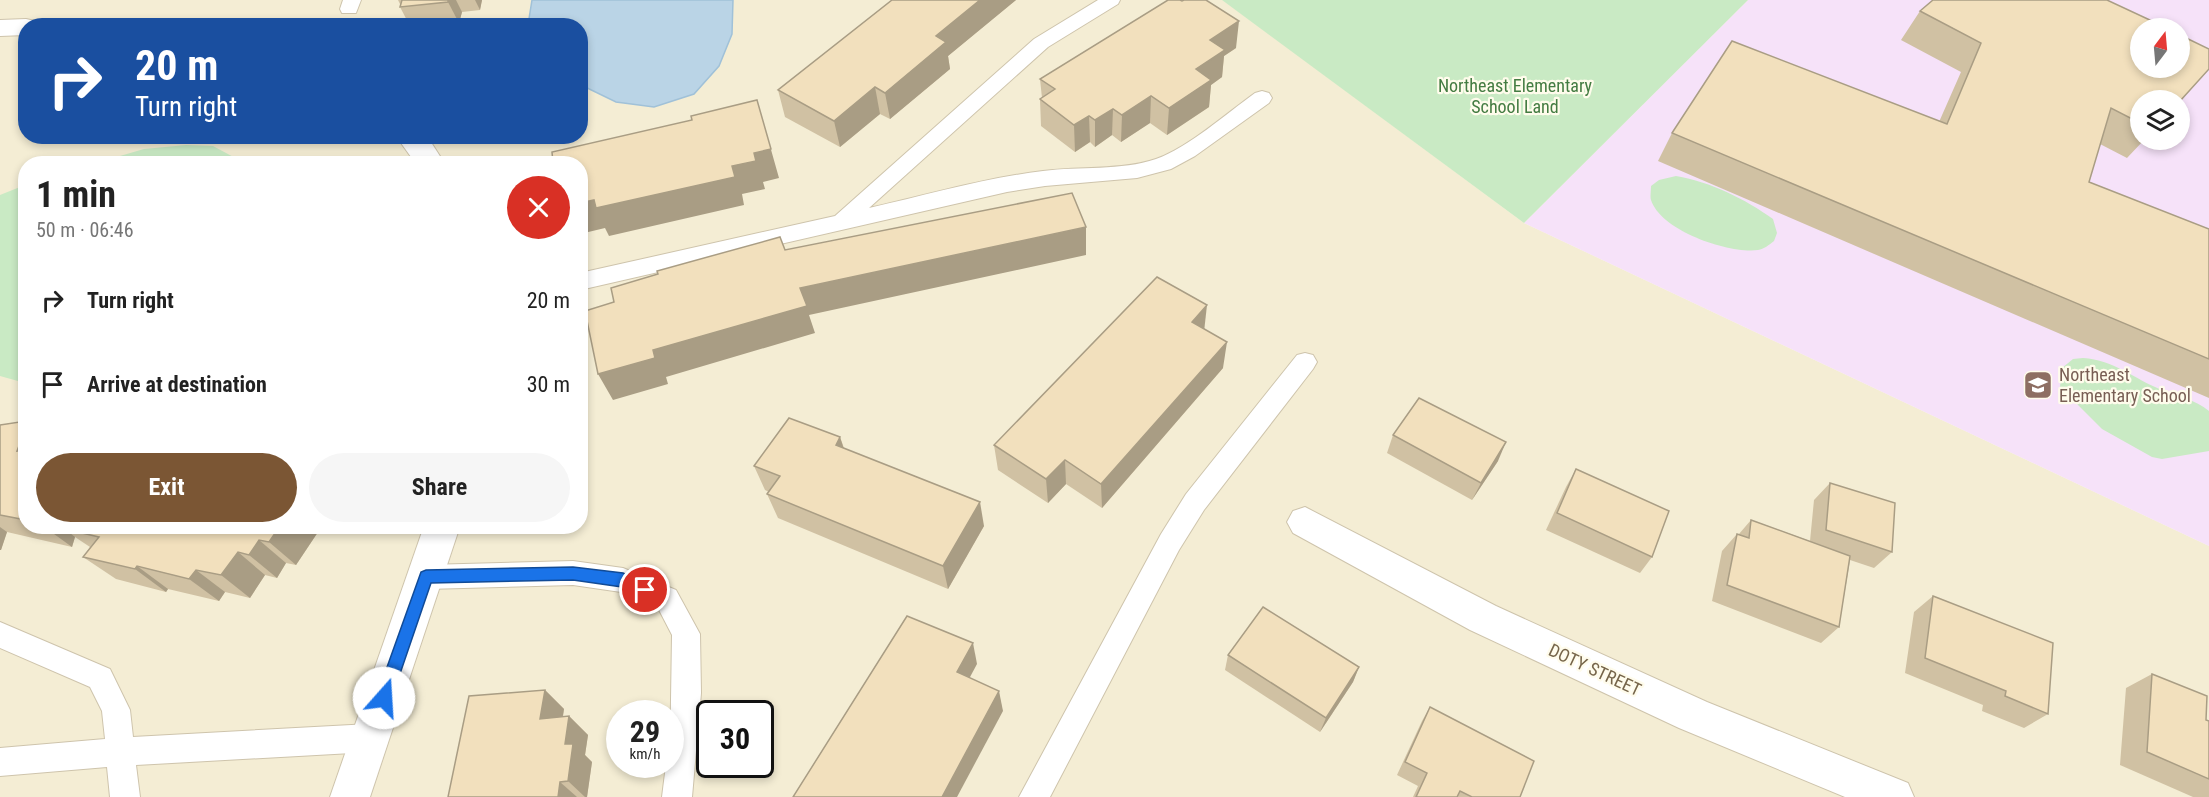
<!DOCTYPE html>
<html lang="en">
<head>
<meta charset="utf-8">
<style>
	:root { --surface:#fff; --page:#f6f6f6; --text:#222; --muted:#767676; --accent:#7b5634 }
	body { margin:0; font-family:"Roboto Condensed",sans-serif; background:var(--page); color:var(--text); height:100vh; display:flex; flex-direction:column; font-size:22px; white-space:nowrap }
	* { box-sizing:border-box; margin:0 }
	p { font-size:20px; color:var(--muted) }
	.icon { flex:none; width:33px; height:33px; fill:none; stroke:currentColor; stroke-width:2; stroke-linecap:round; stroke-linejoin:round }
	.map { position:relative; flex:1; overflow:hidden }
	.details { position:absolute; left:18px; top:156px; width:570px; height:378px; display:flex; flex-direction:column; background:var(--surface); border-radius:24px; box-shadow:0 3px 9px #0003 }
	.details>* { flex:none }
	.guide { position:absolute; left:18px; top:18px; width:570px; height:126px; border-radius:24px; box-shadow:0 3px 9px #0003; background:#1a4fa0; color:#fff; overflow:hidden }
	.needle { width:39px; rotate:16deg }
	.tools { position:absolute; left:2130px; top:18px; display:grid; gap:12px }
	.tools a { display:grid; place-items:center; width:60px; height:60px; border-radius:50%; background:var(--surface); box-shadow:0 3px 9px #0003; font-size:30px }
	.speed { position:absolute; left:606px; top:700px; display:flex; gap:12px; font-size:30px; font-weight:700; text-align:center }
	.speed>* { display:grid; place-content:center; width:78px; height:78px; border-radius:50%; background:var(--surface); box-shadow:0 3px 9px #0003; line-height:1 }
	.speed small { font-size:15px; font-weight:400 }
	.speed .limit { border:3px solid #111; border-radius:9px; background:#fff; color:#111 }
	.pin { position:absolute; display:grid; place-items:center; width:51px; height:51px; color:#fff; margin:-26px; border:3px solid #fff; border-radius:50%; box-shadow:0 2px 6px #0007 }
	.me { position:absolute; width:66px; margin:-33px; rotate:19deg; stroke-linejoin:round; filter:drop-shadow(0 0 4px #0008) }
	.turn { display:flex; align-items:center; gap:21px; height:126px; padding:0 18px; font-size:27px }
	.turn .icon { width:78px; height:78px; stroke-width:2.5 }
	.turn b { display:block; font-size:42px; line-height:51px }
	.round { display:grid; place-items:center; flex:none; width:63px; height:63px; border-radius:32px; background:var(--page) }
	.headline { display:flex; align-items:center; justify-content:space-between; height:102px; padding:0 18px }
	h1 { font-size:36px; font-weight:700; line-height:45px }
	.action { display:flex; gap:12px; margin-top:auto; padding:12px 18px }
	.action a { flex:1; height:69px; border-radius:36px; background:var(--accent); color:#fff; font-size:24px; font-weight:700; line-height:69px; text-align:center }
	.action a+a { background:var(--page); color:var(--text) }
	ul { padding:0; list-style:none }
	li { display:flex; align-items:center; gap:18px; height:84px; padding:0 18px }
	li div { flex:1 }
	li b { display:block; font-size:22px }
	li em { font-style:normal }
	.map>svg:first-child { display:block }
	.residential { fill:#f4edd4; fill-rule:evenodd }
	.education { fill:#f6e2f9; fill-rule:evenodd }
	.green { fill:#c9eac4 }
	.water { fill:#bad4e6; stroke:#a0c1d8; stroke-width:1.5 }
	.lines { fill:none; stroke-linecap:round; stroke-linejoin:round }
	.lane-casing { stroke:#cec4ac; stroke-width:2 }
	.street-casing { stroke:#cec4ac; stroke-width:2 }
	.lane { fill:#fff; fill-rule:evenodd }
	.street { fill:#fff; fill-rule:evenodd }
	.wall { fill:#d0c1a3 }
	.shaded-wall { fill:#a99d84 }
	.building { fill:#f2e0bd; stroke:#a99d84; stroke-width:1.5 }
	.route { fill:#1a73e8; stroke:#114b97; stroke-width:1.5 }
	.labels { text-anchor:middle; stroke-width:4.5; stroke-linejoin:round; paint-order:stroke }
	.park-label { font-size:18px; fill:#447c42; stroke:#fffcec }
	.education-label { font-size:18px; fill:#785e54; stroke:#fffcec; text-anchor:start }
	.street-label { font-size:18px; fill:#76654a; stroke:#fffcec }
</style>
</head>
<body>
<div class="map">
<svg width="2209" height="797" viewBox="0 0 2209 797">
	<rect width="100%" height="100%" fill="#fcf9e5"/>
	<!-- residential -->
	<path class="residential" d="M0 0H1223L1524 223 2209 546V797H0ZM26 26H580V136H26ZM26 164H580V526H26ZM620 714H670V765H620ZM710 714H760V765H710Z"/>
	<!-- education -->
	<path class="education" d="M1748 0H2209V546L1524 223ZM2140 28H2180V68H2140ZM2140 100H2180V140H2140Z"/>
	<!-- green -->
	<g class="green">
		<path d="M1222 0H1748L1524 223Z"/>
		<path d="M186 145 213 146 239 160 241 163H96L144 149Z"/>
		<path d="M1676 176C1711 182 1745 199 1773 219L1777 233 1774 241C1769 245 1764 249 1758 250 1729 254 1661 231 1651 200 1650 197 1651 190 1651 186L1659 180Z"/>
		<path d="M25 185H26L25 383 0 376V195Z"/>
		<path d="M2083 358C2114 360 2134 379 2162 390 2178 397 2195 399 2209 411V451L2162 459 2152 457 2102 429 2060 387 2062 368 2073 359Z"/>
	</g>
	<!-- water -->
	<path class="water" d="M532 0H733L732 34 719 66 694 94 654 107 616 102 581 85 580 26 528 25Z"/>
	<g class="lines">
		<!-- lane casing -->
		<g class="lane-casing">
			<g id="lane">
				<path d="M343 0H361L356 13H342L340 9Z"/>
				<path d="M1098 0H1120L1118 4 1048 47 869 208C927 195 985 178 1043 171 1080 166 1121 171 1156 159 1188 148 1227 113 1255 93L1262 91 1269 93 1272 98 1269 103 1195 156 1171 169 1137 178 1045 186 1007 192 580 290V273L835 216 1034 39Z"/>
				<path d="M1305 353 1313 355 1317 362 1313 369 1204 510 1179 550 1050 797H1019L1161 534 1186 494 1297 355Z"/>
				<path d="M573 561 623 568 676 590 700 634 701 693 692 797H662L666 765H670L672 635 658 608 621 592 573 585 426 589 417 585 413 577 417 569 426 565Z"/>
				<path d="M0 622 110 669 130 710 133 737 370 724 380 728 384 738 380 748 370 752 136 765 140 797H110L107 767 0 776V748L105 739 102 711 90 687 0 648Z"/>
			</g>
		</g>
		<!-- street casing -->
		<g class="street-casing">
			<g id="street">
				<path d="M26 19 35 21 38 26H26V35L0 36V20Z"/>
				<path d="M396 136H427L445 164H416Z"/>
				<path d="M1305 507 1496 606 1707 702 1908 783 1914 797H1845L1679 728 1470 630 1293 533 1287 522 1293 511Z"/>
				<path d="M424 526H460L370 797H330Z"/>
			</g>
		</g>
		<!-- lane -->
		<use href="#lane" class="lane"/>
		<!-- street -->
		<use href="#street" class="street"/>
	</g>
	<!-- wall -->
	<g class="wall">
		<path d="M398 0H482L480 10 462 12 459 23 434 26H410L400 7V4Z"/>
		<path d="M892 0H1016L948 56 950 69 890 119 880 114 840 147 785 117 778 90Z"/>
		<path d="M1920 11 2140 100V140H2144L2127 158 2100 144 2089 182 2209 229V398L1658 161 1672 133 1939 122 1961 72 1901 40Z"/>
		<path d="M1236 48 1224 56 1222 77 1211 85 1209 107 1167 135 1150 123 1121 142 1112 135 1095 147 1090 142 1075 152 1041 126 1040 99 1042 98 1040 79Z"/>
		<path d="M1204 329 1223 368 1102 508 1066 484 1048 503 998 470 994 445Z"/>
		<path d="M26 421V526H322L296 565 286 563 277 578 265 575 250 598 225 592 219 601 168 589 166 592 116 579 83 557 90 547 75 537 72 547 7 532 1 550H0V425Z"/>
		<path d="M1393 435 1498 461 1472 500 1387 453Z"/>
		<path d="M840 437 844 448 984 526 948 589 778 518 767 494 769 492 765 490 754 466Z"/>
		<path d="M1576 469 1652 557 1640 573 1546 530 1566 487Z"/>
		<path d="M1830 483 1892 552 1874 568 1850 560 1839 627 1821 643 1712 601 1722 551 1737 534H1739L1751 520 1810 541 1814 500Z"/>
		<path d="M1933 596 2048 714 2024 728 1982 711 1983 705 1905 673 1914 612Z"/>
		<path d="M1228 655 1359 667 1353 682 1320 732 1225 670Z"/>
		<path d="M2152 674 2206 720 2209 721V797H2193L2120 765 2126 688Z"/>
		<path d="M545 690 564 709 563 717 569 716 588 735 585 755 592 762 587 797H448Z"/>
		<path d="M1430 707 1520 797H1413L1418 786 1397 775 1422 721Z"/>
	</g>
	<!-- shaded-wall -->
	<g class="shaded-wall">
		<path d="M448 0H456L462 12 459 23 448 2Z"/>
		<path d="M475 0H482L480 10Z"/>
		<path d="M980 0H1016L948 56 950 69 890 119 885 93 936 36Z"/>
		<path d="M1239 21 1236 48 1224 56 1222 77 1211 85 1209 107 1167 135 1169 108 1196 69 1210 40Z"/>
		<path d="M875 87 880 114 840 147 834 121Z"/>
		<path d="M1151 96 1150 123 1121 142 1122 115Z"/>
		<path d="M757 100 779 178 763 182 765 189 742 194 744 205 609 236 605 228 580 234V203L732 166 754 153Z"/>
		<path d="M1113 109 1112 135 1095 147V120Z"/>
		<path d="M1089 116 1090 142 1075 152 1074 125Z"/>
		<path d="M1086 227V255L809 315 815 333 666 377 668 384 613 400 598 374 800 288Z"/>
		<path d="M1207 305 1204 332 1192 322Z"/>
		<path d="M1227 342 1223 368 1102 508 1101 484Z"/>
		<path d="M26 427V458L17 451Z"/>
		<path d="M840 437 848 462 836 445Z"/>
		<path d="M1506 442 1498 461 1472 500 1481 483Z"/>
		<path d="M1065 460 1066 484 1048 503 1046 479Z"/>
		<path d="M980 502 984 526 948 589 943 566Z"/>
		<path d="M43 526H79L65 529 75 537 72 547Z"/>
		<path d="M280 526H322L296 565 269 542Z"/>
		<path d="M0 527 7 532 1 550H0Z"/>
		<path d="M259 540 286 563 277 578 249 555Z"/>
		<path d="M238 552 265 575 250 598 221 575Z"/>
		<path d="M137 566 168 589 166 592 135 569Z"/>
		<path d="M196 570 225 592 219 601 189 579Z"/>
		<path d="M973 643 977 664 962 692 957 672Z"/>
		<path d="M1359 667 1353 682 1320 732 1326 718Z"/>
		<path d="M545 690 564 709 559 738 540 719Z"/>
		<path d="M999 691 1003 711 957 797H942Z"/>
		<path d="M569 716 588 735 585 755 592 762 587 797H585L568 781 565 744Z"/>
		<path d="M560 782 577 797H558Z"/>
	</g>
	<!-- building -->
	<g class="building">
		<path d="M402 0H448V2L400 7Z"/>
		<path d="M892 0H980L936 36 946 42 885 93 875 87 834 121 778 90Z"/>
		<path d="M1168 0H1180L1182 1 1184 0H1206L1239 21 1210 40 1225 50 1196 69 1211 80 1169 108 1151 96 1122 115 1113 109 1095 120 1089 116 1074 125 1040 99 1055 89 1040 79Z"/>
		<path d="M1933 0H2107L2167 28H2140V68H2180V35L2209 49V69L2180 101V100H2140V123L2111 108 2089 182 2209 229V359L1672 133 1732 41 1947 124 1981 43 1920 11Z"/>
		<path d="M757 100 771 149 754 153 756 161 732 166 735 177 596 208 594 200 580 203V164H550L553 163 552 152 692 120 691 116Z"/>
		<path d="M1072 193 1086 227 800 288 807 306 653 350 655 358 598 374 585 311 614 302 611 288 658 274 657 271 780 237 785 250Z"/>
		<path d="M1157 277 1207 305 1192 322 1227 342 1101 484 1065 460 1046 479 994 445Z"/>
		<path d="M1419 398 1506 442 1481 483 1393 435Z"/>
		<path d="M789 418 840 437 836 445 980 502 943 566 767 494 780 476 754 466Z"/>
		<path d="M26 421V427L17 451 26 450V520L0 515V425Z"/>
		<path d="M1576 469 1669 511 1652 557 1557 513Z"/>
		<path d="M1830 483 1895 503 1892 552 1826 530Z"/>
		<path d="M1751 520 1850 556 1839 627 1727 585 1737 534 1749 538Z"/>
		<path d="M67 526H280L269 542 259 540 249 555 238 552 221 575 196 570 189 579 137 566 135 569 83 557 99 537 65 529Z"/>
		<path d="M1933 596 2053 643 2048 714 2005 696 2006 691 1925 658Z"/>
		<path d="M1263 607 1359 667 1326 718 1228 655Z"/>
		<path d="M907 616 973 643 957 672 999 691 942 797H793Z"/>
		<path d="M2152 674 2207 696 2206 720 2209 721V779L2147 752Z"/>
		<path d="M545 690 540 719 569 716 565 744H573L568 781 560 782 558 797H448L469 696Z"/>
		<path d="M1430 707 1534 761 1520 797H1472L1460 791 1457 797H1416L1427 773 1405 762Z"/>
	</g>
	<!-- route -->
	<path class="route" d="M573 567 623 573 650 585 653 590 650 595 645 597 622 587 573 580 431 583 390 703 384 706 379 703 376 698 421 572 426 570Z"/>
	<!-- icons -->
	<defs>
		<g id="school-square" transform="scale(1.5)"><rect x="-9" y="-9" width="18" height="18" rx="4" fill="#8d6e63" stroke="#fffcec"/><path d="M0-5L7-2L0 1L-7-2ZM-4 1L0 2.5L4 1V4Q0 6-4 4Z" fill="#fff"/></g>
	</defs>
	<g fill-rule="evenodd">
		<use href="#school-square" x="2038" y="385"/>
	</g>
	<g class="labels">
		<!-- park labels -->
		<g class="park-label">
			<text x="1515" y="92">Northeast Elementary<tspan x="1515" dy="21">School Land</tspan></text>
		</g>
		<!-- education labels -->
		<g class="education-label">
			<text x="2059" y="381">Northeast<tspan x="2059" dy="21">Elementary School</tspan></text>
		</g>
		<!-- street labels -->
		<g class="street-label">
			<text transform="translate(1595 670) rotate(25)" y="6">DOTY STREET</text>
		</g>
	</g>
</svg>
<div class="tools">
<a><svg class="needle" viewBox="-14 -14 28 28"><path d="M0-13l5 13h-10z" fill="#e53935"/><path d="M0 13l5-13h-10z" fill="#767676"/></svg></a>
<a><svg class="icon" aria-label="layers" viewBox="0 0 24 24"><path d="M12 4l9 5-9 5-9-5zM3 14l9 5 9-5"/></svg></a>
</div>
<div class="speed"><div>29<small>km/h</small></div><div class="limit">30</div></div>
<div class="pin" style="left:645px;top:590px;background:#d93025"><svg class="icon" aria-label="arrive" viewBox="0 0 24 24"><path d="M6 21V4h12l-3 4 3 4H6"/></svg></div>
<svg class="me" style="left:384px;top:698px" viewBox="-20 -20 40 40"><circle r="19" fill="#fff"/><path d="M0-13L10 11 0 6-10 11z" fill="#1a73e8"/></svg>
<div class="guide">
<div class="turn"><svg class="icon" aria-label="right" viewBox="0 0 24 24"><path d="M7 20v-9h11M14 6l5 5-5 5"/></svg><div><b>20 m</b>Turn right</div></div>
</div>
<section class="details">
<div class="headline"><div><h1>1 min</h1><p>50 m · 06:46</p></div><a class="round" style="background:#d93025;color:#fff"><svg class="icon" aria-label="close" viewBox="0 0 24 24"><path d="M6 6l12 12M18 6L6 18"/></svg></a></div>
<ul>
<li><svg class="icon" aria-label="right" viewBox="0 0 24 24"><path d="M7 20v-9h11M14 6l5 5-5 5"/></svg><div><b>Turn right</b></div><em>20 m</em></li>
<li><svg class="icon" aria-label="arrive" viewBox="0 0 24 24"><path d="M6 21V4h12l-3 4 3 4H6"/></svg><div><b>Arrive at destination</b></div><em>30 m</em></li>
</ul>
<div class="action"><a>Exit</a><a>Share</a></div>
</section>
</div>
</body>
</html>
